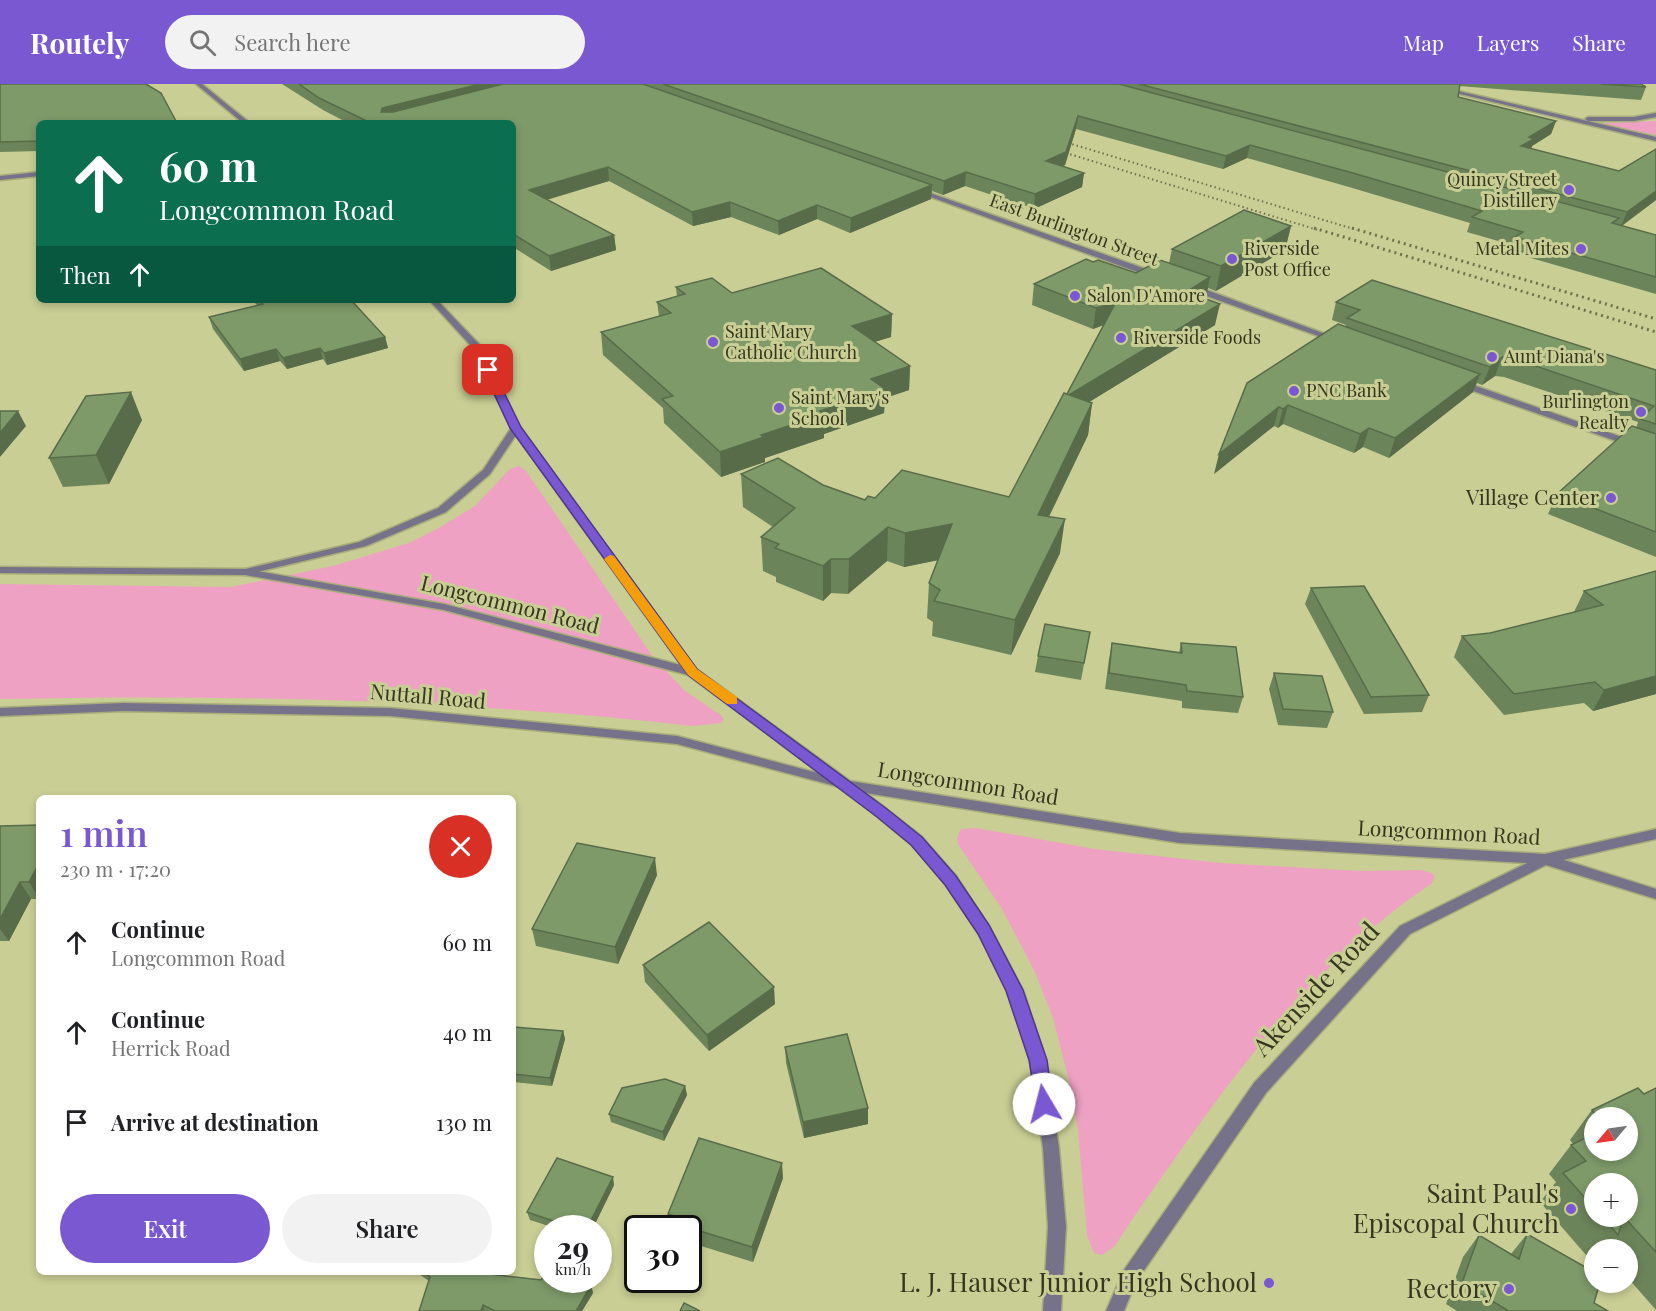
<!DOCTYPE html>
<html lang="en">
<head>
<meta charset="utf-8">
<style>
	:root { --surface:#fff; --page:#f2f2f2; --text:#202124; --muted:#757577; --accent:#7958d1 }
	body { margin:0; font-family:"Playfair Display",serif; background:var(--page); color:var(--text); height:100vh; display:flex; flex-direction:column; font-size:22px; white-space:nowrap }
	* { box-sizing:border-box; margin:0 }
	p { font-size:20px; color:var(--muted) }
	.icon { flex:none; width:33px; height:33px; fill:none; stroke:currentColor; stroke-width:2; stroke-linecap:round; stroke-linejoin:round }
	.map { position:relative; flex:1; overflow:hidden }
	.drawer { position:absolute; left:36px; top:711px; width:480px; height:480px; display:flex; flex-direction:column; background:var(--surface); border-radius:9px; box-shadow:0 3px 9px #0003 }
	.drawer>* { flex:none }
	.guide { position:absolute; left:36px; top:36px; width:480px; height:183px; border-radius:9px; box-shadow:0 3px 9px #0003; background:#0b6e4f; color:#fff; overflow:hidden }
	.needle { width:39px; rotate:241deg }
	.tools { position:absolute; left:1584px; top:1023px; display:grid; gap:12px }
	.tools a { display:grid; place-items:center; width:54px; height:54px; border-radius:50%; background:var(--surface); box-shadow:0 3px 9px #0003; font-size:30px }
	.speed { position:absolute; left:534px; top:1131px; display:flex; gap:12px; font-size:30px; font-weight:700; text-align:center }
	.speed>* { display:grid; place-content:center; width:78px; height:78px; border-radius:50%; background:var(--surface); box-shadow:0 3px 9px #0003; line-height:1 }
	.speed small { font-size:15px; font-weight:400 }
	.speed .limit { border:3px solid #111; border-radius:9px; background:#fff; color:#111 }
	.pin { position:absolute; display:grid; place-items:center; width:51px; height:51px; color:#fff; margin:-26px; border-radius:12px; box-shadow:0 3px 9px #0006 }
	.me { position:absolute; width:66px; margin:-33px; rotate:352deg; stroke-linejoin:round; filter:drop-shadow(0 0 4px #0008) }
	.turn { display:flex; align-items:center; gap:21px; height:126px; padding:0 24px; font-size:27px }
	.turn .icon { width:78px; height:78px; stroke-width:2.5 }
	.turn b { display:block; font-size:42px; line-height:51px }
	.then { display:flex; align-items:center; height:57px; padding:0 24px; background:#0003; gap:12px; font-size:22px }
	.round { display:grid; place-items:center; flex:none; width:63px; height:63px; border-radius:32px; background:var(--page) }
	.overview { display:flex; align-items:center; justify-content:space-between; height:102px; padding:0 24px }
	h1 { font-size:36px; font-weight:600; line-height:45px; color:var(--accent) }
	.cta { display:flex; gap:12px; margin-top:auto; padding:12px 24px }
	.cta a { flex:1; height:69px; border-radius:36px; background:var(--accent); color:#fff; font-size:24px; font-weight:600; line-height:69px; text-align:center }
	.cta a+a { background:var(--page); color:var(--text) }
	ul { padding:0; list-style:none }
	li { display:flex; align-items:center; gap:18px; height:90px; padding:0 24px }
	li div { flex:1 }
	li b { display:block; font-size:22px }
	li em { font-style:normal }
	header { display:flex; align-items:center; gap:36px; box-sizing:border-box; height:84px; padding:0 30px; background:var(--accent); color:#fff }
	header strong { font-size:28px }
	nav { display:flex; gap:33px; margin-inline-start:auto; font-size:21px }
	.search { width:420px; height:54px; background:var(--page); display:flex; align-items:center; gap:15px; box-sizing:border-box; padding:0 21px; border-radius:33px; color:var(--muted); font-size:22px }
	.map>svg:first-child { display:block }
	.green { fill:#eea1c2 }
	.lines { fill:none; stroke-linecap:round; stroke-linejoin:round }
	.minor-casing { stroke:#a8ad7a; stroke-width:3 }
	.tertiary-casing { stroke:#a8ad7a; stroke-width:3 }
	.minor { fill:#767289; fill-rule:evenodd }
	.tertiary { fill:#767289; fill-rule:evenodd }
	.rail-far1 { stroke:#6f724d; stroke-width:2; stroke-dasharray:1.5 3; stroke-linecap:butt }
	.rail { stroke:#6f724d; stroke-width:3; stroke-dasharray:2 4; stroke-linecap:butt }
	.wall { fill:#6c845a; fill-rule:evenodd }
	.shaded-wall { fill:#586c4a }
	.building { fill:#7e9a69; stroke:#586c4a; stroke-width:1.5 }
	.route { fill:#7958d1; stroke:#4f3988; stroke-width:1.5 }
	.slow { fill:#f59e0b }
	.poi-dot { fill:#7958d1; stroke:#c9ce94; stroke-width:2 }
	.labels { text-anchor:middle; stroke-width:6; stroke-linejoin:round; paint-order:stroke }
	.far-poi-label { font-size:18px; fill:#35371f; stroke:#c9ce94; text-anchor:start }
	.far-street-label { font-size:18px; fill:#35371f; stroke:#c9ce94 }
	.poi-label { font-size:21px; fill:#35371f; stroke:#c9ce94; text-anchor:end }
	.street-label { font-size:21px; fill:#35371f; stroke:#c9ce94 }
	.near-street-label { font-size:26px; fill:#35371f; stroke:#c9ce94 }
	.near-poi-label { font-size:26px; fill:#35371f; stroke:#c9ce94; text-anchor:end }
</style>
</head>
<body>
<header>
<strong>Routely</strong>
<div class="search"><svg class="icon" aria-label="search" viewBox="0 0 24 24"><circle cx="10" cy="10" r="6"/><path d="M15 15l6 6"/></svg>Search here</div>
<nav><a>Map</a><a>Layers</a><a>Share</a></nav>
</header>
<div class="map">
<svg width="1656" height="1227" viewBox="0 0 1656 1227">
	<rect width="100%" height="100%" fill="#c9ce94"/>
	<!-- green -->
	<g class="green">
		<path d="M1656 37V51L1603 40 1607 39Z"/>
		<path d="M519 382 526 387 653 573 685 607 722 632 724 636 721 639 693 642C463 616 232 610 0 615V500L231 503 333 482 409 459 437 445 475 422 510 385Z"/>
		<path d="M976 744 1094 765 1221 779 1360 787 1421 786 1432 789 1435 794 1431 800C1332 866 1259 957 1190 1053 1165 1089 1138 1125 1115 1162L1102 1171 1094 1169 1087 1151 1078 1046 1068 993 1053 934 1035 888 1002 825 958 760 957 754 961 745Z"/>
	</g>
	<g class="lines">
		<!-- minor casing -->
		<g class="minor-casing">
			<g id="minor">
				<path d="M196 0H202L250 39H243Z"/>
				<path d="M1418 0H1428L1656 53V57Z"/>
				<path d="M1656 29V33L1634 37H1588L1585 35 1588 33H1634Z"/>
				<path d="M39 88V92L0 96V92Z"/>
				<path d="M916 104 1160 190 1161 192 1154 194 914 107V105Z"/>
				<path d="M1190 202H1196L1339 255 1332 257 1190 206Z"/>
				<path d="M429 216H437L479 260 520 344 696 585 698 588 696 591H688L516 351 490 390 446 428 366 462 245 491 241 490 240 488 241 486 359 458 438 424 483 386 511 344 472 263Z"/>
				<path d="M1459 296 1656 365V371L1456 301V297Z"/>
				<path d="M123 619 390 624 677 652 852 698 922 753 956 792 989 842 1023 906 1046 977 1059 1064 1066 1143 1061 1227H1043L1048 1143 1043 1064 1030 977 1008 906 979 850 946 800 912 761 843 704 677 660 390 632 123 627 0 632V624Z"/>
				<path d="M1545 770 1656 805V815L1546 781 1410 850 1266 1009 1136 1198 1124 1227H1106L1124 1186 1254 999 1400 842Z"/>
			</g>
		</g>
		<!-- tertiary casing -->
		<g class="tertiary-casing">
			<path id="tertiary" d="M0 483 245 485 444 520 696 585 850 697 1180 749 1545 770 1656 745V755L1545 780 1180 759 847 706 842 704 688 591 444 526 245 491 0 489Z"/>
		</g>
		<!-- minor -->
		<use href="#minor" class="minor"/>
		<!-- tertiary -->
		<use href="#tertiary" class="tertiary"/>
		<!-- rail-far1 -->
		<g class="rail-far1">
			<path d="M1055 55 1357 146"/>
			<path d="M1053 65 1318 146"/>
		</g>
		<!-- rail -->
		<g class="rail">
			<path d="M1314 144 1656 248"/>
			<path d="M1352 144 1656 235"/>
		</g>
	</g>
	<!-- wall -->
	<g class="wall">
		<path d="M0 0 161 9 177 39H39V67L0 68Z"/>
		<path d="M282 0H1641L1646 3 1641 16 1459 2 1458 13 1556 37 1551 50 1532 62 1531 65 1619 87 1656 65V116L1622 142 1656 151V210L1510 168 1512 161 1467 148 1470 139 1349 103 1247 74 1223 85 1076 45 1065 81 1062 82 1084 89 1082 103 1034 125 965 102 943 111 932 107 931 115 850 149 817 135 779 151 731 133 693 142 609 97 547 116 614 151 616 166 551 187 513 163V39H348L323 26Z"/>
		<path d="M1291 142 1285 166 1216 207 1208 204 1206 213 1204 214 1215 241 1089 318 1092 319 1088 351 1049 433 1060 469 1011 571 932 552 933 538 927 534 929 499 938 476 904 483 887 477 848 510 831 509 823 517 776 498V493L763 487 761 453 773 443 743 423 741 390 823 401 865 416 875 414 1009 413 1067 310 1103 241 1093 245 1032 221 1034 200 1093 178 1136 189 1169 179 1172 165Z"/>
		<path d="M676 203 732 209 892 230 891 253 874 258 910 282 909 306 885 314 884 329 824 350V354L765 374V378L721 393 664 339 663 324 603 271 601 248 659 232 657 218 677 213Z"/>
		<path d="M252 216H351L385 253 388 264 327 281 323 275 287 285 280 277 244 287 213 245 209 233 258 222Z"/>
		<path d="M1336 218 1656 286V473L1548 430 1557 410 1636 344 1638 338 1504 293 1495 292 1482 301 1477 299 1473 308 1389 374 1363 363 1354 369 1283 340 1278 344 1274 342 1214 390 1345 243 1346 241 1332 236Z"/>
		<path d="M142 336 109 400 63 403 49 374Z"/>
		<path d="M1656 487V610L1593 627 1584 619 1504 631 1454 573 1462 552 1490 549 1574 528 1584 507Z"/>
		<path d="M1311 504 1429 611 1422 628 1364 630 1305 520Z"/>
		<path d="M1090 548 1081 596 1035 588 1038 572Z"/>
		<path d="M1112 559 1179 569 1181 559 1243 613 1238 629 1182 624V617L1105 605 1109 575Z"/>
		<path d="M1274 589 1333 628 1327 644 1278 641 1269 605Z"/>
		<path d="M39 741V815H31L9 857H0V742Z"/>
		<path d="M657 791 618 880 536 862 532 845Z"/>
		<path d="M643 881 775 920 709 967 645 898Z"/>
		<path d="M513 943 563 947 565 955 552 1002 513 998Z"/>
		<path d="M785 963 868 1024V1040L804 1054 786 979Z"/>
		<path d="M685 1002 687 1011 664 1057 611 1038 609 1030Z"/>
		<path d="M1656 1004V1226L1628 1194V1166H1594V1177L1593 1179 1540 1118 1556 1098 1549 1090 1571 1061 1573 1060 1570 1056 1592 1026 1644 1010ZM1594 1034H1628L1594 1066ZM1594 1100 1628 1132H1594Z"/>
		<path d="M783 1094 753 1178 688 1158V1144H670L668 1130Z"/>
		<path d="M614 1101 593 1144H555L530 1136 527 1128Z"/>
		<path d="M1527 1150 1594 1219 1608 1227H1457L1446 1220 1463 1173 1479 1151 1511 1170Z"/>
		<path d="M416 1188H472L591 1201 593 1209 582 1227H419L429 1197Z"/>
	</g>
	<!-- shaded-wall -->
	<g class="shaded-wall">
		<path d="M480 0H533L384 37 381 28 382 24Z"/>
		<path d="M1078 32 1076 45 1065 81 1044 91 1046 77Z"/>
		<path d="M1556 37 1551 50 1532 62 1530 68 1521 62 1529 53Z"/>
		<path d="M1250 61 1247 74 1223 85 1226 72Z"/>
		<path d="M608 83 609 97 531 120 529 106Z"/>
		<path d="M966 88 965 102 943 111 944 97Z"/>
		<path d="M1084 89 1082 103 1034 125 1035 110Z"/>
		<path d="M932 101 931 115 850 149 851 134Z"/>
		<path d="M1656 107V116L1621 142 1627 128Z"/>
		<path d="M730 118 731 133 693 142 692 128Z"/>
		<path d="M817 121V135L779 151 778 137Z"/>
		<path d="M1291 142 1285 166 1216 207 1221 182Z"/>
		<path d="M614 151 616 166 551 187 549 172Z"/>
		<path d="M1210 193 1206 213 1182 228 1186 208Z"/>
		<path d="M1116 218 1112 238 1093 245 1096 224Z"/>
		<path d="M1220 220 1215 241 1063 334 1066 312Z"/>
		<path d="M892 230 891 253 851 265 852 242Z"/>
		<path d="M385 253 388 264 327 281 324 269Z"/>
		<path d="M320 264 323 275 287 285 283 274Z"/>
		<path d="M276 265 280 277 244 287 240 275Z"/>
		<path d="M1502 273 1495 292 1482 301 1490 283Z"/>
		<path d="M910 282 909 306 885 314 884 329 824 350V354L765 374V378L721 393 720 368 761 351 871 295Z"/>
		<path d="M1480 290 1473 308 1389 374 1395 354Z"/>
		<path d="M131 308 142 336 109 400 96 371Z"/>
		<path d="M1092 319 1088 351 1033 465 1038 431Z"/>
		<path d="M1288 321 1283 340 1278 344 1283 325Z"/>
		<path d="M1279 323 1274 342 1214 390 1219 370Z"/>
		<path d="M18 327 26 342 0 373V349Z"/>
		<path d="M1369 344 1363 363 1354 369 1360 350Z"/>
		<path d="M1065 435 1060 469 1011 571 1015 536Z"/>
		<path d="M952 440 949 474 904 483 905 449Z"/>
		<path d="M888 443 887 477 848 510 849 475Z"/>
		<path d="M831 475V509L823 517V482Z"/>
		<path d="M1656 592V610L1593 627 1604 606Z"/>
		<path d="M655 774 657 791 618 880 615 863Z"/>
		<path d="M39 779V814L29 798Z"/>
		<path d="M20 798 31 815 9 857 0 845V835Z"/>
		<path d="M774 903 775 920 709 967 707 951Z"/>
		<path d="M563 947 565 955 552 1002 550 994Z"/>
		<path d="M685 1002 687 1011 664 1057 663 1048Z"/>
		<path d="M868 1024V1040L804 1054 803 1038Z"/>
		<path d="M782 1079 783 1094 753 1178 752 1163Z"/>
		<path d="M613 1093 614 1101 593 1144H587Z"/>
		<path d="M591 1201 593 1209 582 1227H576Z"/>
		<path d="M483 1221 485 1227H481Z"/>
	</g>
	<!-- building -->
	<g class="building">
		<path d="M0 0H146L161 9 177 39H39V57L0 58Z"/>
		<path d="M299 0H480L382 24 381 28H393L503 0H643L932 101 851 134 817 121 778 137 730 118 692 128 608 83 529 106 614 151 549 172 513 150V39H371L319 14Z"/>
		<path d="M663 0H1119L1619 134 1612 139 1656 151V193L1515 153 1523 148 1472 133 1482 127 1353 89 1250 61 1226 72 1078 32 1066 68 1046 77 1084 89 1035 110 966 88 944 97Z"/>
		<path d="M1139 0H1460L1458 13 1556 37 1529 53 1534 55 1521 62 1619 87 1656 65V107L1627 128Z"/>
		<path d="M1601 0H1641L1646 3Z"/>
		<path d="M1244 126 1291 142 1221 182 1172 165Z"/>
		<path d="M1086 175 1093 178 1098 176 1136 189 1160 176 1210 193 1186 208 1220 220 1069 311 1067 310 1116 218 1096 224 1034 200Z"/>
		<path d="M821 184 892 230 852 242 910 282 871 295 885 305 820 327 824 330 761 351 764 353 720 368 662 315 673 312 601 248 671 229 657 218 685 210 676 203 712 194 732 209Z"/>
		<path d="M1372 196 1656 286V340L1640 335 1654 322 1512 274 1502 273 1490 283 1347 234 1360 226 1336 218Z"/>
		<path d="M259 216H351L385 253 324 269 320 264 283 274 276 265 240 275 209 233 263 220Z"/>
		<path d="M1338 240 1480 290 1395 354 1369 344 1360 350 1288 321 1283 325 1279 323 1219 370 1247 299Z"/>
		<path d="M131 308 96 371 49 374 86 312Z"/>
		<path d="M1064 309 1092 319 1038 431 1065 435 1015 536 934 517 940 506 929 499 952 440 905 449 888 443 849 475H831L823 482 775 464 779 460 761 453 795 424 741 390 778 374 823 401 865 416 868 412 875 414 902 386 1009 413Z"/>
		<path d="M0 327H18L0 349Z"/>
		<path d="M1632 342 1656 350V448L1557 410Z"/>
		<path d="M1656 487V592L1604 606 1595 598 1514 610 1462 552 1490 549 1603 521 1584 507Z"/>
		<path d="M1364 502 1429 611 1371 613 1311 504Z"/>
		<path d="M1045 540 1090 548 1084 579 1038 572Z"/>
		<path d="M1112 559 1182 569 1181 559 1236 563 1243 613 1187 607 1186 601 1109 589Z"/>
		<path d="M1274 589 1322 592 1333 628 1283 625Z"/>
		<path d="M39 741V779L29 798H20L0 835V742Z"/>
		<path d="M577 759 655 774 615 863 532 845Z"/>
		<path d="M709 838 774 903 707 951 643 881Z"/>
		<path d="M513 943 563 947 550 994 513 990Z"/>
		<path d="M847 950 868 1024 803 1038 785 963Z"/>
		<path d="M665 995 685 1002 663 1048 609 1030 622 1004Z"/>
		<path d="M1638 1004 1644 1010 1656 1004V1168L1624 1133 1618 1151 1602 1132H1628V1100H1594V1124L1563 1089 1586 1077 1571 1061 1594 1050V1066H1628V1034H1599L1592 1026Z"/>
		<path d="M699 1054 782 1079 752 1163 677 1140 681 1134 668 1130Z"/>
		<path d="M557 1074 613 1093 587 1144H574L527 1128Z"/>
		<path d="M1527 1150 1594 1188V1198H1600L1594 1219 1608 1227H1506L1507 1226 1462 1199 1479 1151 1519 1175Z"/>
		<path d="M548 1185V1196H580L591 1201 576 1227H495L483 1221 481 1227H419L430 1193 423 1188H472L541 1196Z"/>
		<path d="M684 1219 700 1227H680Z"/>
	</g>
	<!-- route -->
	<path class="route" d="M485 284H492L521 343 697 585 887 725 922 753 956 792 989 841 1023 906 1047 976 1053 1020 1051 1026 1044 1028 1037 1026 1029 976 1006 907 978 850 945 801 911 761 877 733 688 591 510 344 483 286Z"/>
	<!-- slow -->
	<path class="slow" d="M610 471 614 472 697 585 737 613V620H727L688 591 604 475Z"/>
	<!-- markers -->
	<g class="poi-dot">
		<circle cx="1569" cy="106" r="6"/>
		<circle cx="1581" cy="165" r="6"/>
		<circle cx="1232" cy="175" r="6"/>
		<circle cx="1075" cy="212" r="6"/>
		<circle cx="1121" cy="254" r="6"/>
		<circle cx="713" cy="258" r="6"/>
		<circle cx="1492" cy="273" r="6"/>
		<circle cx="1294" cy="307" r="6"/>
		<circle cx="779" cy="324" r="6"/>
		<circle cx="1641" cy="328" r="6"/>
		<circle cx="1611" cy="414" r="6"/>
		<circle cx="1571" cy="1125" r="6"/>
		<circle cx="1269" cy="1199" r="6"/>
		<circle cx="1509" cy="1205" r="6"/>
	</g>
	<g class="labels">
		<!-- far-poi labels -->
		<g class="far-poi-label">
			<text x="1557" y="102" text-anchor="end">Quincy Street<tspan x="1557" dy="21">Distillery</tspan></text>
			<text x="1244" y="171">Riverside<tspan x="1244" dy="21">Post Office</tspan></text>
			<text x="1569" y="171" text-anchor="end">Metal Mites</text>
			<text x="1087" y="218">Salon D'Amore</text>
			<text x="725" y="254">Saint Mary<tspan x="725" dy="21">Catholic Church</tspan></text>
			<text x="1133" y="260">Riverside Foods</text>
			<text x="1504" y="279">Aunt Diana's</text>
			<text x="1306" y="313">PNC Bank</text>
			<text x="791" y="320">Saint Mary's<tspan x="791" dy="21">School</tspan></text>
			<text x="1629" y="324" text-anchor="end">Burlington<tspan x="1629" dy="21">Realty</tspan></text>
		</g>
		<!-- far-street labels -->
		<g class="far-street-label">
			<text transform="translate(1074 146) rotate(20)" y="6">East Burlington Street</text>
		</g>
		<!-- poi labels -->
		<g class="poi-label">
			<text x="1599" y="421">Village Center</text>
		</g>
		<!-- street labels -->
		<g class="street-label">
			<text transform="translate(510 521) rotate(14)" y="7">Longcommon Road</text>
			<text transform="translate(428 613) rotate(5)" y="7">Nuttall Road</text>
			<text transform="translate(968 700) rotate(9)" y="7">Longcommon Road</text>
			<text transform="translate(1449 749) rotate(3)" y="7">Longcommon Road</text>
		</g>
		<!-- near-street labels -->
		<g class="near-street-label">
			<text transform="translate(1316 905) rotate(-47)" y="9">Akenside Road</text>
		</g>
		<!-- near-poi labels -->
		<g class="near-poi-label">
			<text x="1559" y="1119">Saint Paul's<tspan x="1559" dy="30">Episcopal Church</tspan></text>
			<text x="1257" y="1208">L. J. Hauser Junior High School</text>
			<text x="1497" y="1214">Rectory</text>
		</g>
	</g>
</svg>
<div class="tools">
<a><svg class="needle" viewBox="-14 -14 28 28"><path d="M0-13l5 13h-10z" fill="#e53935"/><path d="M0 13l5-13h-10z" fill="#757577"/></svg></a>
<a>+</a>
<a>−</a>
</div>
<div class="speed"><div>29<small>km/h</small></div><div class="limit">30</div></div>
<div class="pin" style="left:488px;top:286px;background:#d93025"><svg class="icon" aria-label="arrive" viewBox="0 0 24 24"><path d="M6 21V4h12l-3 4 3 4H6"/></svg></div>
<svg class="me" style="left:1044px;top:1020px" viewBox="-20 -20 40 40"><circle r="19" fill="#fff"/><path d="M0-13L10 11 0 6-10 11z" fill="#7958d1"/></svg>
<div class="guide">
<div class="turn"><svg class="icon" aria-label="ahead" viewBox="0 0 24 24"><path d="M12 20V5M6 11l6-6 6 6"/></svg><div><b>60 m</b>Longcommon Road</div></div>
<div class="then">Then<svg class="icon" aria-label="ahead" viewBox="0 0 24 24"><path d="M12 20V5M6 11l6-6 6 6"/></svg></div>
</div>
<section class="drawer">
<div class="overview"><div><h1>1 min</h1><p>230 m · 17:20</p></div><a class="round" style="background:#d93025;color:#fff"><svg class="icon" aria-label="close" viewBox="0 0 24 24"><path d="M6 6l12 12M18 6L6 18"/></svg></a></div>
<ul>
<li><svg class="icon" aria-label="ahead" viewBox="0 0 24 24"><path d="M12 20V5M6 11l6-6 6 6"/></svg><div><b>Continue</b><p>Longcommon Road</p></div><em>60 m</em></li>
<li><svg class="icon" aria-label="ahead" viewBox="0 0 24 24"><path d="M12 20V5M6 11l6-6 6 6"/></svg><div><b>Continue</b><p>Herrick Road</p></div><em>40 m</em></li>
<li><svg class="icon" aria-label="arrive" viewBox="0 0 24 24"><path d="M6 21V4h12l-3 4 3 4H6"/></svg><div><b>Arrive at destination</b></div><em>130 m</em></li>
</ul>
<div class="cta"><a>Exit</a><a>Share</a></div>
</section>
</div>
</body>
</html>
